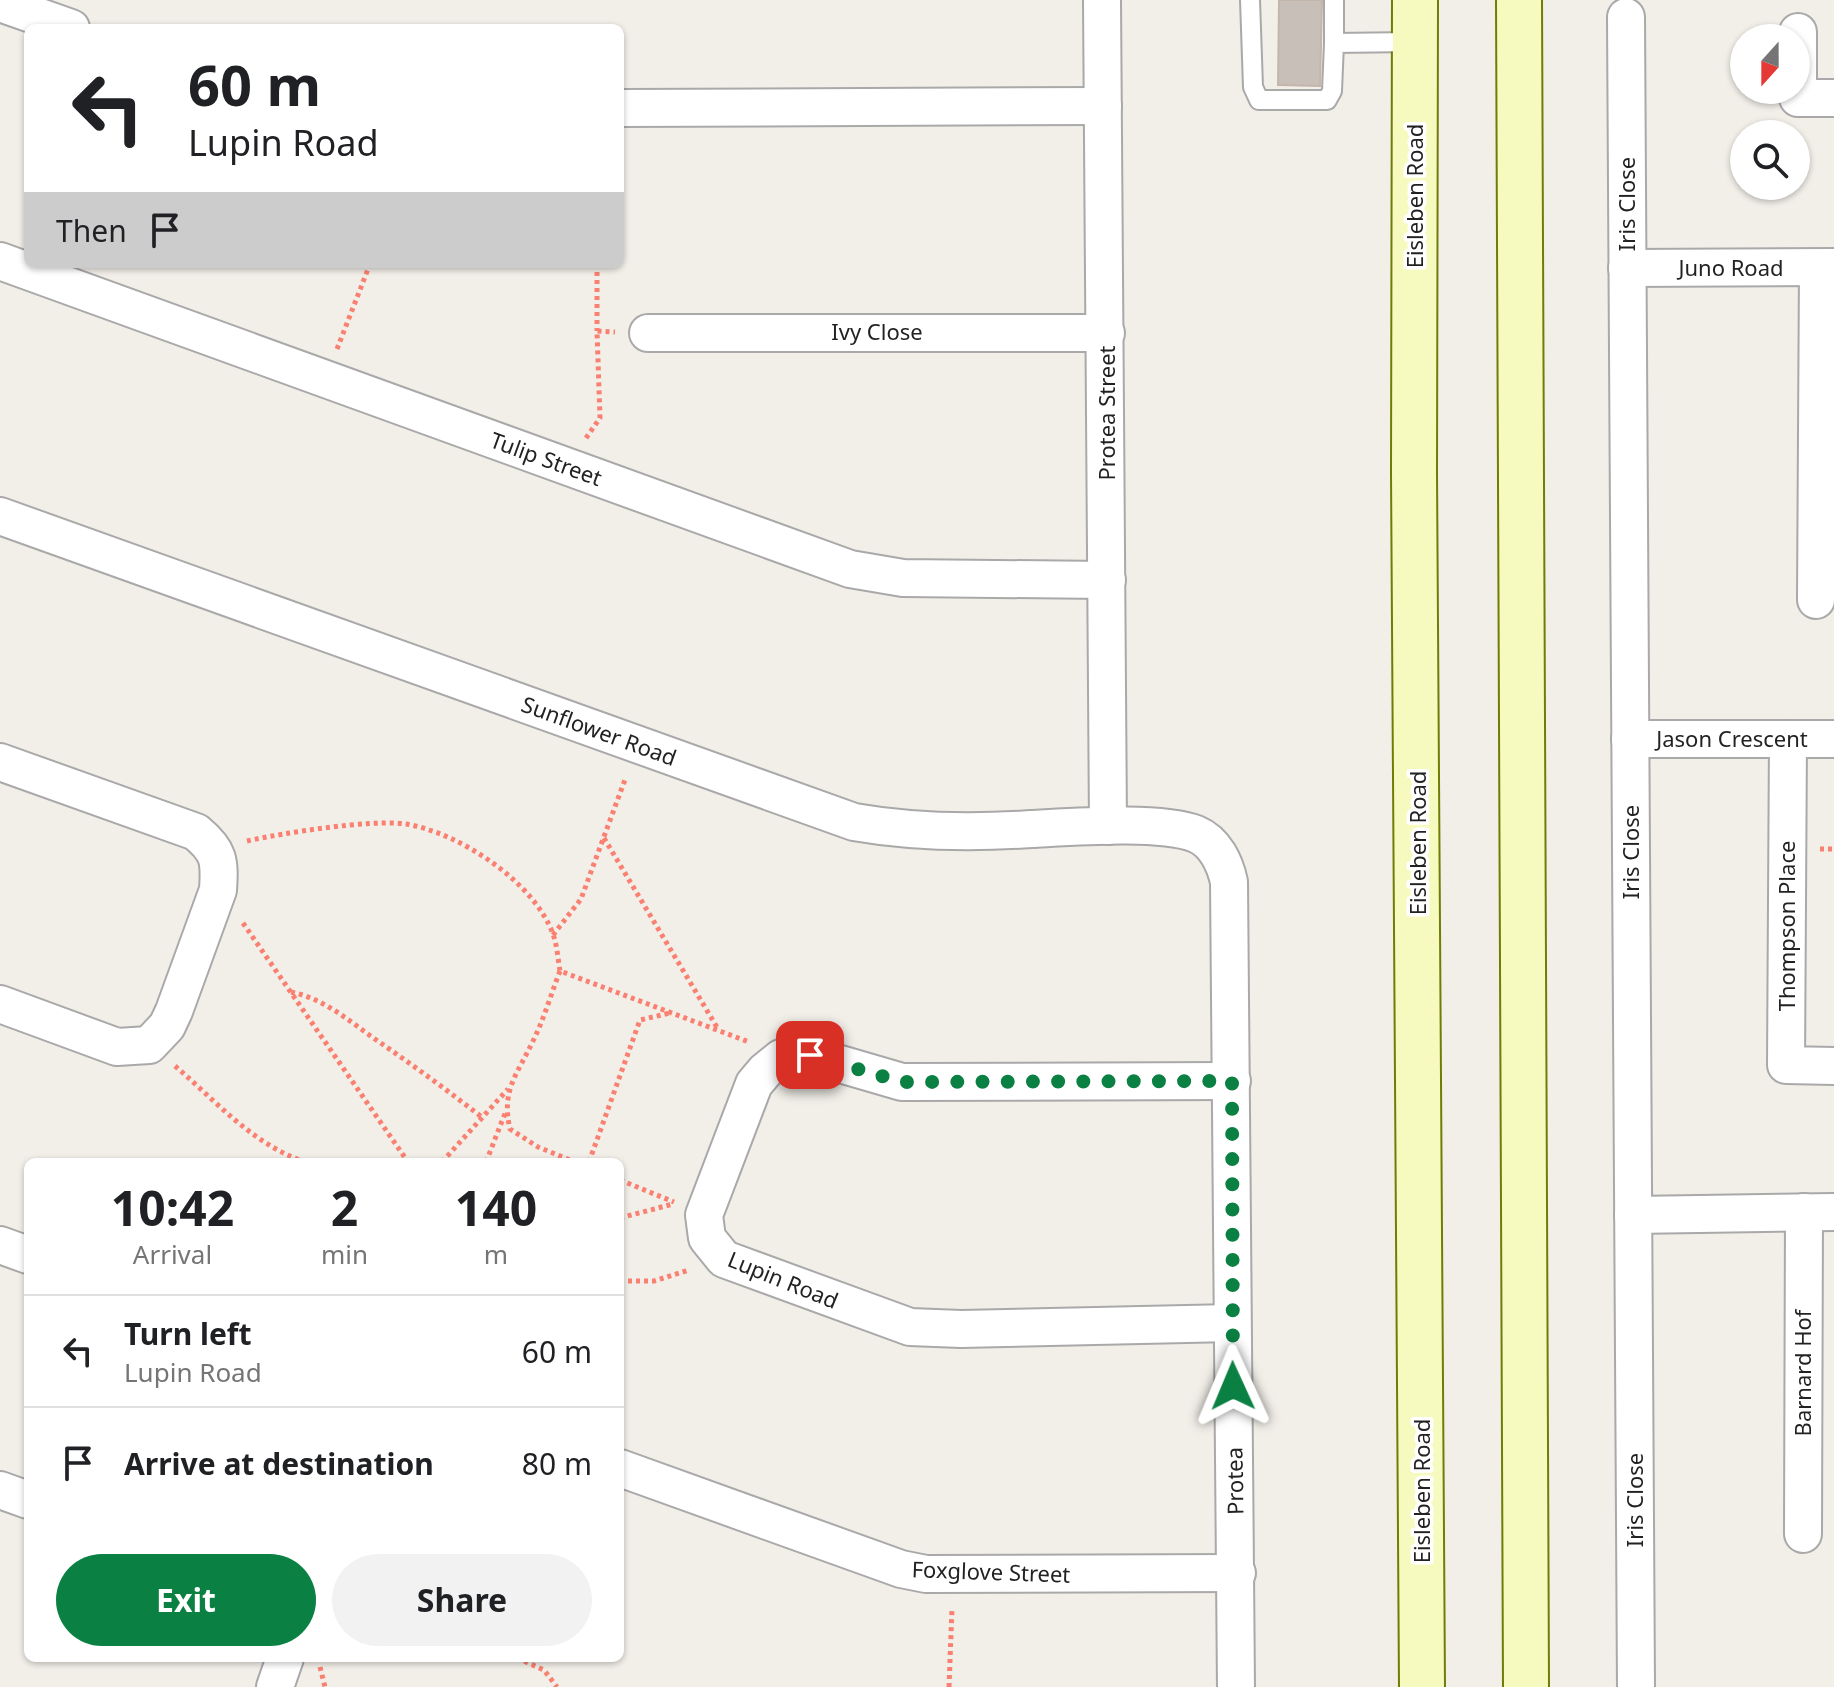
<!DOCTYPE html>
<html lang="en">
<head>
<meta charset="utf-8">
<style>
	:root { --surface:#fff; --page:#f2f2f2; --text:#202124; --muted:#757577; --line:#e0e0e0; --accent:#0b8043 }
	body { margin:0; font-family:"Noto Sans",sans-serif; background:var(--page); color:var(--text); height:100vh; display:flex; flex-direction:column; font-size:30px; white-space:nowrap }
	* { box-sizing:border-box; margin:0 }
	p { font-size:26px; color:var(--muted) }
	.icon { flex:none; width:44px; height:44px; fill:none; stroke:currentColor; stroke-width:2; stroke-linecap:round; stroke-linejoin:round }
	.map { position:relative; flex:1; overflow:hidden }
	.side { position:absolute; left:24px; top:1158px; width:600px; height:504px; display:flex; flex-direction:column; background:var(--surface); border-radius:12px; box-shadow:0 2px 6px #0004 }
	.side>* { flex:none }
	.top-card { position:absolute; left:24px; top:24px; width:600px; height:244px; border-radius:12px; box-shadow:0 2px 6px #0004; background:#fff; color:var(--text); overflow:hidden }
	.needle { width:52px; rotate:201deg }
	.buttons { position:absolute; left:1730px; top:24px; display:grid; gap:16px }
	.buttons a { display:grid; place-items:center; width:80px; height:80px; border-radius:50%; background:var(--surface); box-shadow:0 2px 6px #0004; font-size:40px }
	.pin { position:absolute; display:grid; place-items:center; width:68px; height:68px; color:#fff; margin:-34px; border-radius:16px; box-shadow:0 4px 12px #0006 }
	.me { position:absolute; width:88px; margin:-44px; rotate:359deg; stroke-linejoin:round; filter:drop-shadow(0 0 6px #0008) }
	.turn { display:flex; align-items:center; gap:28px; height:168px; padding:0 32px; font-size:36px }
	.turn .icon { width:104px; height:104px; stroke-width:2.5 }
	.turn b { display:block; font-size:56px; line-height:68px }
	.then { display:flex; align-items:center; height:76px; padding:0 32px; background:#0003; gap:16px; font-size:30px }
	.eta { display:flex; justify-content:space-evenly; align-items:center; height:136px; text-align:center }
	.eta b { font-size:48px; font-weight:700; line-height:56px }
	.button { display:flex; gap:16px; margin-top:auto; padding:16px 32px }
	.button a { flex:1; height:92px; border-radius:48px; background:var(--accent); color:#fff; font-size:32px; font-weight:700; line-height:92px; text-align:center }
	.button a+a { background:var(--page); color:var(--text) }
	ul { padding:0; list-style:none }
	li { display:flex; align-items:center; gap:24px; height:112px; padding:0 32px; border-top:2px solid var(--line) }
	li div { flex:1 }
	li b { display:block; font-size:30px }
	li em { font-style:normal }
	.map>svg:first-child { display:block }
	.building { fill:#c7bfb8; stroke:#c4b6ab; stroke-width:2 }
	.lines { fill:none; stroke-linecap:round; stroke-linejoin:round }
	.lane-casing { stroke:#a9a9a9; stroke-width:22 }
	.street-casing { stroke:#a9a9a9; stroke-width:40 }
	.secondary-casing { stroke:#707d05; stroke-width:48 }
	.path { stroke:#fa8072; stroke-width:5; stroke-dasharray:4 4; stroke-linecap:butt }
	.lane { stroke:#fff; stroke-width:18 }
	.street { stroke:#fff; stroke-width:36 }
	.secondary { stroke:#f7fabf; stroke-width:44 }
	.route { stroke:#0b8043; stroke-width:14; stroke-dasharray:0 25.2 }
	.labels { text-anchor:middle; stroke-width:7; stroke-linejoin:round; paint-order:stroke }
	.street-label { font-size:22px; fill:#222; stroke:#fff }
</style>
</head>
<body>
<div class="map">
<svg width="1834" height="1687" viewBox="0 0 1834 1687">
	<rect width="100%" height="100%" fill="#f2efe9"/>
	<!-- building -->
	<path class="building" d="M1279 0H1322L1320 86 1278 85Z"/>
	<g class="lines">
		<!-- lane casing -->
		<g class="lane-casing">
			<g id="lane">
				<path d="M1250 0 1253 87 1259 100H1327L1332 91 1334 43 1414 42"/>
				<path d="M1334 43V0"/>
			</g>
		</g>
		<!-- street casing -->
		<g class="street-casing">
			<g id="street">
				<path d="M1102 0 1108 826"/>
				<path d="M0 3 71 28"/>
				<path d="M1626 17 1636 1687"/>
				<path d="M1798 32V98H1834"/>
				<path d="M620 108 1103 106"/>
				<path d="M0 261 850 569 903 578 1107 580"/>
				<path d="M1627 268 1834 267"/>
				<path d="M648 333H1106"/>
				<path d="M0 516 854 822C911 832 973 833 1031 829 1071 827 1161 820 1196 834 1215 842 1225 863 1229 882L1236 1687"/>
				<path d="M1816 600 1818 268"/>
				<path d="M1630 739H1834"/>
				<path d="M1788 739 1786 1065 1834 1066"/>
				<path d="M0 762 196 832C219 851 220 860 218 890L174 1011 167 1026 149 1045 117 1047 0 1004"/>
				<path d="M1232 1081 902 1082 799 1052 781 1058 765 1071 754 1084 704 1215 707 1238 724 1259 910 1327 961 1329 1232 1323"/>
				<path d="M1633 1215 1834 1212"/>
				<path d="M0 1245 28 1255"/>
				<path d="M620 1468 901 1569 926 1574 1237 1573"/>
				<path d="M0 1490 28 1500"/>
				<path d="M1803 1534 1804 1212"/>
				<path d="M275 1687 285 1658"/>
			</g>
		</g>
		<!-- secondary casing -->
		<g class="secondary-casing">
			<g id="secondary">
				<path d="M1415 0 1414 473 1422 1687"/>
				<path d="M1519 0 1526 1687"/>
			</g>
		</g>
		<!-- path -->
		<g class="path">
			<path d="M597 264V331"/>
			<path d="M337 349 370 264"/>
			<path d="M586 438 600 418 597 331 615 332"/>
			<path d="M604 838 718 1029"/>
			<path d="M247 841C283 833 371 819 406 824 460 833 534 882 553 934 557 945 558 959 560 971L749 1042"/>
			<path d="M1820 849H1834"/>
			<path d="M243 923 408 1162"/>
			<path d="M553 935 581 899 626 777"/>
			<path d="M560 971C551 994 544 1019 533 1041 517 1075 501 1090 510 1129L538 1147 575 1162"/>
			<path d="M291 992C322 998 347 1019 372 1037 410 1063 447 1090 483 1118"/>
			<path d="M175 1066C216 1101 252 1144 305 1162"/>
			<path d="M442 1162 508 1089"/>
			<path d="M486 1162 506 1111"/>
			<path d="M589 1162 640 1020 670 1013"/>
			<path d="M620 1180 674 1202"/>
			<path d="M620 1218 673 1204"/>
			<path d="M620 1281H654L689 1270"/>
			<path d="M517 1658 544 1670 557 1687"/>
			<path d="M320 1667 325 1687"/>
			<path d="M949 1687 952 1608"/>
		</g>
		<!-- lane -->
		<use href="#lane" class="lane"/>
		<!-- street -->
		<use href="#street" class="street"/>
		<!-- secondary -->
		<use href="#secondary" class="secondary"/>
	</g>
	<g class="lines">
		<!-- route -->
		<path class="route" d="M810 1055 902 1082 1232 1081 1233 1386"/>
	</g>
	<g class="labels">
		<!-- street labels -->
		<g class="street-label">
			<text transform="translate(1415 196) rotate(-90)" y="8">Eisleben Road</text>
			<text transform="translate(1627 204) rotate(-90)" y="8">Iris Close</text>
			<text x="1731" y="276">Juno Road</text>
			<text x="877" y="340">Ivy Close</text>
			<text transform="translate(1107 413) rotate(-90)" y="8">Protea Street</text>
			<text transform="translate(546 459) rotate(20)" y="8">Tulip Street</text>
			<text transform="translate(599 731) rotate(20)" y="8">Sunflower Road</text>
			<text x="1732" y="747">Jason Crescent</text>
			<text transform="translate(1418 843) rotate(-90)" y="8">Eisleben Road</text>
			<text transform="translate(1631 852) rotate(-90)" y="8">Iris Close</text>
			<text transform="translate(1787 926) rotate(-90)" y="8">Thompson Place</text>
			<text transform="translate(783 1280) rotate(22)" y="8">Lupin Road</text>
			<text transform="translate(1803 1373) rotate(-90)" y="8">Barnard Hof</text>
			<text transform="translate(1235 1481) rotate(-91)" y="8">Protea</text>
			<text transform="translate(1422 1491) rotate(-90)" y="8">Eisleben Road</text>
			<text transform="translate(1635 1500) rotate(-90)" y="8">Iris Close</text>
			<text transform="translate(991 1572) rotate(2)" y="8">Foxglove Street</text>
		</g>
	</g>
</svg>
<div class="buttons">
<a><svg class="needle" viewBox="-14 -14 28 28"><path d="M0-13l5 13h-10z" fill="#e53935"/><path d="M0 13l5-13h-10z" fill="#757577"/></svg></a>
<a><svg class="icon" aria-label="search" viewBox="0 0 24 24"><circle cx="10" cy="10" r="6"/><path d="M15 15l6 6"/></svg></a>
</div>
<div class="pin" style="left:810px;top:1055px;background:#d93025"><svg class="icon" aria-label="arrive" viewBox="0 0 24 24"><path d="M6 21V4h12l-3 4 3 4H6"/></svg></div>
<svg class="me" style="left:1233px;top:1386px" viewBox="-20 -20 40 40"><path d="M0-17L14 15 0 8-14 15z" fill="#0b8043" stroke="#fff" stroke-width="4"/></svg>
<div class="top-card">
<div class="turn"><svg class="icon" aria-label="left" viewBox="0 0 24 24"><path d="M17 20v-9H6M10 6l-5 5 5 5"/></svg><div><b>60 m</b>Lupin Road</div></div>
<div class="then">Then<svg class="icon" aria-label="arrive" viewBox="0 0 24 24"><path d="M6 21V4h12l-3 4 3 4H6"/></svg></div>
</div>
<section class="side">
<div class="eta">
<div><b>10:42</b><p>Arrival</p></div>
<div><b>2</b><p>min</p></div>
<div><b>140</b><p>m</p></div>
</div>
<ul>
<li><svg class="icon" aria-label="left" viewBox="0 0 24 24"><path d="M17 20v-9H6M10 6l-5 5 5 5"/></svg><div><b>Turn left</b><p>Lupin Road</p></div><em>60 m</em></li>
<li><svg class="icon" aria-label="arrive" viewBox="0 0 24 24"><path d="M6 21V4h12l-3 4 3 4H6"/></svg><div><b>Arrive at destination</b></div><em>80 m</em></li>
</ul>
<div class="button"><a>Exit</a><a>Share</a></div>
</section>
</div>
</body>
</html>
